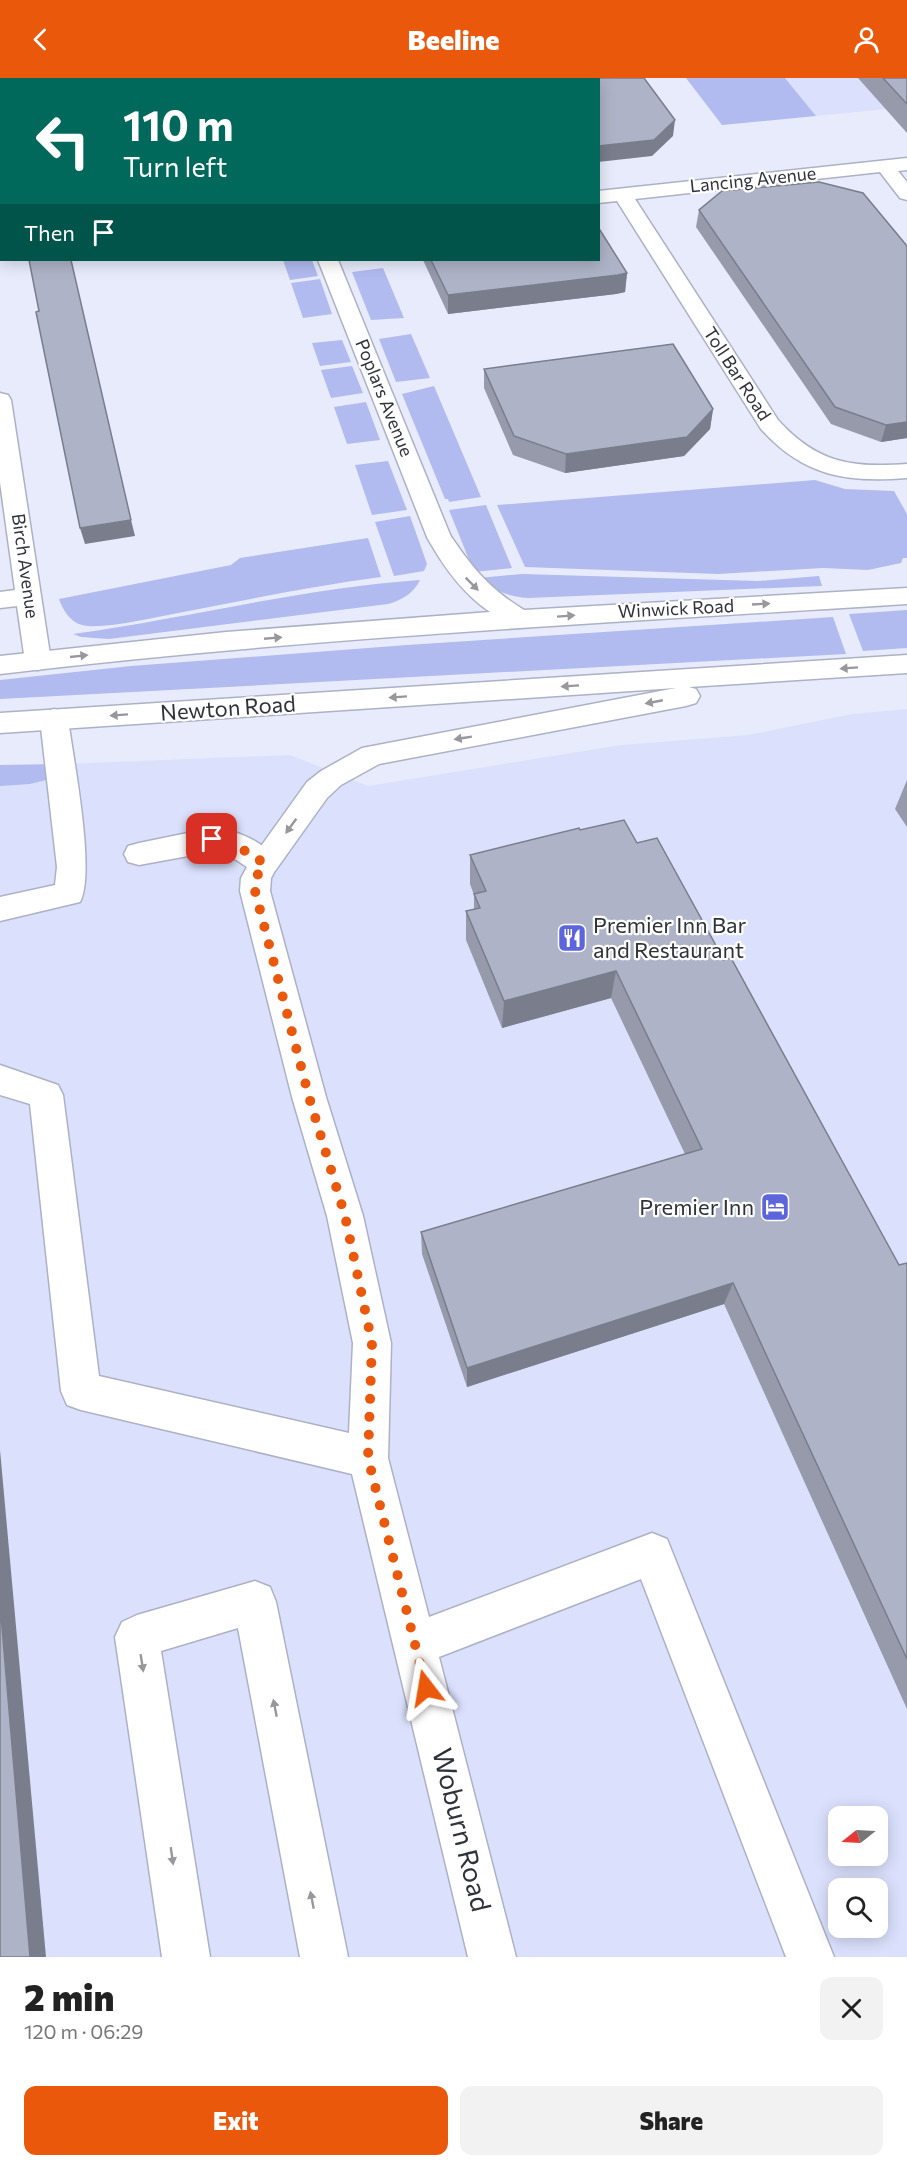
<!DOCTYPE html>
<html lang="en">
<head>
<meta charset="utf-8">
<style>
	:root { --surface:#fff; --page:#f2f2f2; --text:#222; --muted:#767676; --accent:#ea580c }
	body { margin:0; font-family:Commissioner,sans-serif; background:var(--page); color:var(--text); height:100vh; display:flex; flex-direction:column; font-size:22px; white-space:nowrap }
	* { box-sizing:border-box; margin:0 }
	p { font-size:20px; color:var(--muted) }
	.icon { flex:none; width:33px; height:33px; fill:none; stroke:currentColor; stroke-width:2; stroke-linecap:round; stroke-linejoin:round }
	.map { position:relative; height:1879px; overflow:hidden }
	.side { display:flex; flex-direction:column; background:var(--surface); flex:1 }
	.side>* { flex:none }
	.hud { position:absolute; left:0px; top:0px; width:600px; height:183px; box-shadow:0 3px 15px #0003; background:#00695c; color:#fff; overflow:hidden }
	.needle { width:39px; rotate:252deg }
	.buttons { position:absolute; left:828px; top:1728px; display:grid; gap:12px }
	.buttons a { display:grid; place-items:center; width:60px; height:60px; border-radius:12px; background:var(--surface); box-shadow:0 3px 15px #0003; font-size:30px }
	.pin { position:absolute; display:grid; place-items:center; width:51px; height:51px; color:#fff; margin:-26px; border-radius:12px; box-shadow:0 3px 9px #0006 }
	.me { position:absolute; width:66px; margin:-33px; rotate:346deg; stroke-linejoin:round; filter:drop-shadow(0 0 4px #0008) }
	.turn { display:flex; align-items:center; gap:21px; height:126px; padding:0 24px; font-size:27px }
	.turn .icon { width:78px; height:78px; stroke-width:2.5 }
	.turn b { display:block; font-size:42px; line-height:51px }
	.then { display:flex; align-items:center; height:57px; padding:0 24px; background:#0003; gap:12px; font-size:22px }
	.round { display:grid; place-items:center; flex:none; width:63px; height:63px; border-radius:12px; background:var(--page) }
	.head { display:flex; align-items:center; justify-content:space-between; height:102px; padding:0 24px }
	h1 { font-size:36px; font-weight:800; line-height:45px }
	.button { display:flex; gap:12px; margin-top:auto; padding:12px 24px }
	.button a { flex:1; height:69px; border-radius:12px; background:var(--accent); color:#fff; font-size:24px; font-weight:800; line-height:69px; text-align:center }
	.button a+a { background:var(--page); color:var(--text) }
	header { display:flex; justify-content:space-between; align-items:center; height:78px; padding:0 24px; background:var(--accent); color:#fff; font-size:27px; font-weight:800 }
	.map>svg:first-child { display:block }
	.built { fill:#dbe1fd; fill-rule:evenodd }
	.green { fill:#b1bbef }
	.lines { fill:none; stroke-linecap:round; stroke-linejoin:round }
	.minor-casing { stroke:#adb1c5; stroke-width:3 }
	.highway-casing { stroke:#adb1c5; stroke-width:3 }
	.minor { fill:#fff; fill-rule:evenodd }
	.highway { fill:#fff; fill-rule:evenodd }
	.wall { fill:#969aab }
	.shaded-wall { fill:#7a7d8b }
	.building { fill:#afb3c7; stroke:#7a7d8b; stroke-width:1.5 }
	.oneway { fill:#98989c }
	.route { stroke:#ea580c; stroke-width:10; stroke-dasharray:0 18 }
	.labels { text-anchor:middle; stroke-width:4.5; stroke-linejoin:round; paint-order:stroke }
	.far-street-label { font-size:18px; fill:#30323a; stroke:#fff }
	.street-label { font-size:22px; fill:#30323a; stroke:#fff }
	.poi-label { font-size:22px; fill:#30323a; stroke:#fff; text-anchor:start }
	.near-street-label { font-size:27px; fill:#30323a; stroke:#fff }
</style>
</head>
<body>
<header><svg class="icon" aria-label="back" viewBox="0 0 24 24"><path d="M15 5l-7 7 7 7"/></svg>Beeline<svg class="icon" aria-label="person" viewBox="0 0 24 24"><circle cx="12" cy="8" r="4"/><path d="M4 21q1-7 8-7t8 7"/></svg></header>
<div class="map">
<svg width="907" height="1879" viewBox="0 0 907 1879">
	<rect width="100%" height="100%" fill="#e8ebfc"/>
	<!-- built -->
	<g class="built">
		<path d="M785 0H907V29L816 38Z"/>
		<path d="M907 631V1879H0V687L64 686 290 677 368 708 621 667 748 657 852 636ZM838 1738H878V1778H838ZM838 1810H878V1850H838Z"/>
	</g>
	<!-- green -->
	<g class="green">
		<path d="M686 0H785L816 38 722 47Z"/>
		<path d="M283 182H312L318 198 290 202Z"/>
		<path d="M383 190 404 240 371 242 352 194Z"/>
		<path d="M320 201 332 236 303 240 291 205Z"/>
		<path d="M411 256 430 300 396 304 379 261Z"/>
		<path d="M342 262 351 284 320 288 312 265Z"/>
		<path d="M352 288 363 315 331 320 321 292Z"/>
		<path d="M434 308 481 419 449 424 448 421H445L402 316Z"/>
		<path d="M366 324 380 362 347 366 334 329Z"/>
		<path d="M388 383 407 432 372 437 355 387Z"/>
		<path d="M815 402 845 411 894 413 907 436V480H903L901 485 868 492 823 490 718 496 525 489 497 427Z"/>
		<path d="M486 427 512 490 474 494 449 432Z"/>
		<path d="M410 438 427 486 424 493 394 498 375 444Z"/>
		<path d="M368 460 381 499C311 508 242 523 173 536 152 540 101 552 82 547 70 544 63 532 59 521L231 487 240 480Z"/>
		<path d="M522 496 758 503 819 498 822 508 528 520C507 518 495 513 479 500Z"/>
		<path d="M420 502C413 516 402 522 388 526L109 561 81 559 73 556C189 540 303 510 420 502Z"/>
		<path d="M907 532V570L863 573 849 536Z"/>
		<path d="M833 539 846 576 0 621V602L131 588 407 567Z"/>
		<path d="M64 686 67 697 30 706 0 708V687Z"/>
	</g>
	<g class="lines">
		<!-- minor casing -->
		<g class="minor-casing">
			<g id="minor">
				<path d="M907 80V92L898 93 907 104V122L900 120 880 94 635 121 778 342C817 385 851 390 907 386V400C846 405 803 398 761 351L617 123 598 125V113Z"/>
				<path d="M318 182H338L451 459 448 464 439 467 430 464 427 459Z"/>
				<path d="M0 315 8 317 11 322 51 583 48 589 38 592 28 589 25 583 17 528 0 530V514L15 512 0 404Z"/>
				<path d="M54 631 64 634 68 641C73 680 96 794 80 824L0 843V819L55 807 57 789 40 641 44 634Z"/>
				<path d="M212 750C234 750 269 766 279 785L271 800 270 813 326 1019 363 1138 391 1265 388 1380 429 1539 652 1455 667 1461 834 1879H786L641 1501 439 1579 516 1879H468L352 1396 81 1332 67 1327 61 1313 30 1026 0 1017V987L58 1007 63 1017 99 1298 349 1355 353 1265 327 1138 292 1019 240 813 241 800 247 789 221 772 139 787 128 784 124 776 128 768 139 765Z"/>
				<path d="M255 1503 270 1509 276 1524 348 1879H300L238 1550 161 1573 210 1879H162L115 1559 122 1544 137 1537Z"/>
			</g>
		</g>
		<!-- highway casing -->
		<g class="highway-casing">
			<g id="highway">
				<path d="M439 451 448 454C471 488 488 510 524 532L907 510V526C604 545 301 560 0 596V578L226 554 490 534C462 515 443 488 427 459L430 454Z"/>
				<path d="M907 577V595L689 609 696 611 700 618 696 625 686 628 379 686 341 707 327 720 275 793 264 797 253 793 249 785 307 704 321 693 362 670 676 610 0 655V635Z"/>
			</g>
		</g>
		<!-- minor -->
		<use href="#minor" class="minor"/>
		<!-- highway -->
		<use href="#highway" class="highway"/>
	</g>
	<!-- wall -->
	<g class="wall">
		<path d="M858 0H907V55Z"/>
		<path d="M699 132 907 168V360L881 364 831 346 696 149Z"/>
		<path d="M423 182H598L627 195 625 214 616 216 448 236Z"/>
		<path d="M484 291 713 331 710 351 684 378 565 395 513 377 484 310Z"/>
		<path d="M907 702V749L895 731Z"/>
		<path d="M580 752 637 765 724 882 899 1187 907 1185V1631L724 1226 467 1309 422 1176 421 1154 685 1076 611 920 502 950 466 862V833L474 832V817L470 806V777Z"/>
	</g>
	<!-- shaded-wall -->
	<g class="shaded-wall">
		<path d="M675 42 673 58 652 78 598 84V68Z"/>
		<path d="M627 195 625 214 616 216 448 236V217Z"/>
		<path d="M713 331 710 351 684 378 565 395 566 376Z"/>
		<path d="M907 344V360L881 364 886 347Z"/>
		<path d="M131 442 135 458 85 466 80 450Z"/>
		<path d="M616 893 611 920 502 950 504 923Z"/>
		<path d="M733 1205 724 1226 467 1309V1290Z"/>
		<path d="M0 1372 46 1879H30L0 1526Z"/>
	</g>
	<!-- building -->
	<g class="building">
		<path d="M374 0H644L675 42 654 62 598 68V2H372Z"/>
		<path d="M883 0H907V26Z"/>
		<path d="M819 104 863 115 907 168V344L886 347 835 329 699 132 722 113Z"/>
		<path d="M598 149 627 195 618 197 448 217 431 182H598Z"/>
		<path d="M29 182H71L131 442 80 450 36 234 39 233Z"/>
		<path d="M673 266 713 331 687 359 566 376 514 358 484 291Z"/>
		<path d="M624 742 637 765 657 760 724 882 731 880 899 1187 907 1185V1581L733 1205 467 1290 421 1154 702 1071 616 893 504 923 466 833 480 830 474 816 486 813 470 777 579 750 580 752Z"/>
		<path d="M0 1526 30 1879H0Z"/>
	</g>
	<!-- one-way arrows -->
	<defs><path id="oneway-solid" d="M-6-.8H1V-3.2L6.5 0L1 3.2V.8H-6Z" transform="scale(1.5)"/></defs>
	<g class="oneway">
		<use href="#oneway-solid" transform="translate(472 506) rotate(45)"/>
		<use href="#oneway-solid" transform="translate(761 526) rotate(-3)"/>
		<use href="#oneway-solid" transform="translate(566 538) rotate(-4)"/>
		<use href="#oneway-solid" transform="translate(273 560) rotate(-5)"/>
		<use href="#oneway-solid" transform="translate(79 578) rotate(-6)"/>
		<use href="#oneway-solid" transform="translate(849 590) rotate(176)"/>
		<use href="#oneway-solid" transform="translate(570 608) rotate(176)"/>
		<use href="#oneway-solid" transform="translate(398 619) rotate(176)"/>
		<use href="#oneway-solid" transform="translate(654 624) rotate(169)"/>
		<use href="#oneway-solid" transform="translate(119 637) rotate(176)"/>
		<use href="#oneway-solid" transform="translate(463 660) rotate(171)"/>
		<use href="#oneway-solid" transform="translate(291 748) rotate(126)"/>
		<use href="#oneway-solid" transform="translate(142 1585) rotate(81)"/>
		<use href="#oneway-solid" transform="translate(275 1630) rotate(-101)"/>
		<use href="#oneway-solid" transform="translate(172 1778) rotate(82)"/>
		<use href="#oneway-solid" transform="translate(312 1822) rotate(-101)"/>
	</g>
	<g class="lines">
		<!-- route -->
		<path class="route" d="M212 761H226L264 785 256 800 255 813 309 1019 345 1138 372 1265 368 1380 426 1610"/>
	</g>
	<!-- icons -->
	<defs>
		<g id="restaurant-square" transform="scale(1.5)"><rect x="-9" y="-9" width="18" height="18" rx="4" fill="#5d65dc" stroke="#fff"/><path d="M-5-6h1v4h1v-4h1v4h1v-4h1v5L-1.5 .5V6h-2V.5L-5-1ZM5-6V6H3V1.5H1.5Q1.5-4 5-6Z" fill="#fff"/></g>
		<g id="hotel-square" transform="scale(1.5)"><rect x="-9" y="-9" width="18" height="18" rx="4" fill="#5d65dc" stroke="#fff"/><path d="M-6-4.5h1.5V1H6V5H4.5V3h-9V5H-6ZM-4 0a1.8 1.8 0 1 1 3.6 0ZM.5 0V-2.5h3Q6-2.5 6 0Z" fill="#fff"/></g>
	</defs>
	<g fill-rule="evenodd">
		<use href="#restaurant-square" x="572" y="860"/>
		<use href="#hotel-square" x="775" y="1129"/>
	</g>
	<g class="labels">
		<!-- far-street labels -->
		<g class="far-street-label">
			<text transform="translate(753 102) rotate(-6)" y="6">Lancing Avenue</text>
			<text transform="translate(737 296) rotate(57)" y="6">Toll Bar Road</text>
			<text transform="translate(384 320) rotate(68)" y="6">Poplars Avenue</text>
			<text transform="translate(25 488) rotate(82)" y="6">Birch Avenue</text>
			<text transform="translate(676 531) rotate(-3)" y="6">Winwick Road</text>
		</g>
		<!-- street labels -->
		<g class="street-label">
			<text transform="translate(228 630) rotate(-4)" y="8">Newton Road</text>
		</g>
		<!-- poi labels -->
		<g class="poi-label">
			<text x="593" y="855">Premier Inn Bar<tspan x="593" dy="25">and Restaurant</tspan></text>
			<text x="754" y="1137" text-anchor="end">Premier Inn</text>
		</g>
		<!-- near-street labels -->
		<g class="near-street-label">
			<text transform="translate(461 1752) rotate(76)" y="9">Woburn Road</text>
		</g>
	</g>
</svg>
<div class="buttons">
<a><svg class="needle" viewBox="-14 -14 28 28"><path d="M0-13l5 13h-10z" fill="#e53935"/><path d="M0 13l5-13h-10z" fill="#767676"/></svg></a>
<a><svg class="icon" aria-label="search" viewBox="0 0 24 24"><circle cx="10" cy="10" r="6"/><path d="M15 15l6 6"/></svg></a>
</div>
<div class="pin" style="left:212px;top:761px;background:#d93025"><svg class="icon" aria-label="arrive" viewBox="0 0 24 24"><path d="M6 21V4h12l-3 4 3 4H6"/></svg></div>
<svg class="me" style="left:426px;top:1610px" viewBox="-20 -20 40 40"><path d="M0-17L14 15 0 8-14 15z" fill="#ea580c" stroke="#fff" stroke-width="4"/></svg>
<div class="hud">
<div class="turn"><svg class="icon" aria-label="left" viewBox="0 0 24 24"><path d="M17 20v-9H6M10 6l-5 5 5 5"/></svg><div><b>110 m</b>Turn left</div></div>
<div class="then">Then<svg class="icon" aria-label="arrive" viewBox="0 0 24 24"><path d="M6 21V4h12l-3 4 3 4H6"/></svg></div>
</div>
</div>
<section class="side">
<div class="head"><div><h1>2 min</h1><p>120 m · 06:29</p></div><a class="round"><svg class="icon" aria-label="close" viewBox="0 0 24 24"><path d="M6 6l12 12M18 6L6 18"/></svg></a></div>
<div class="button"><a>Exit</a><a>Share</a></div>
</section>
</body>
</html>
